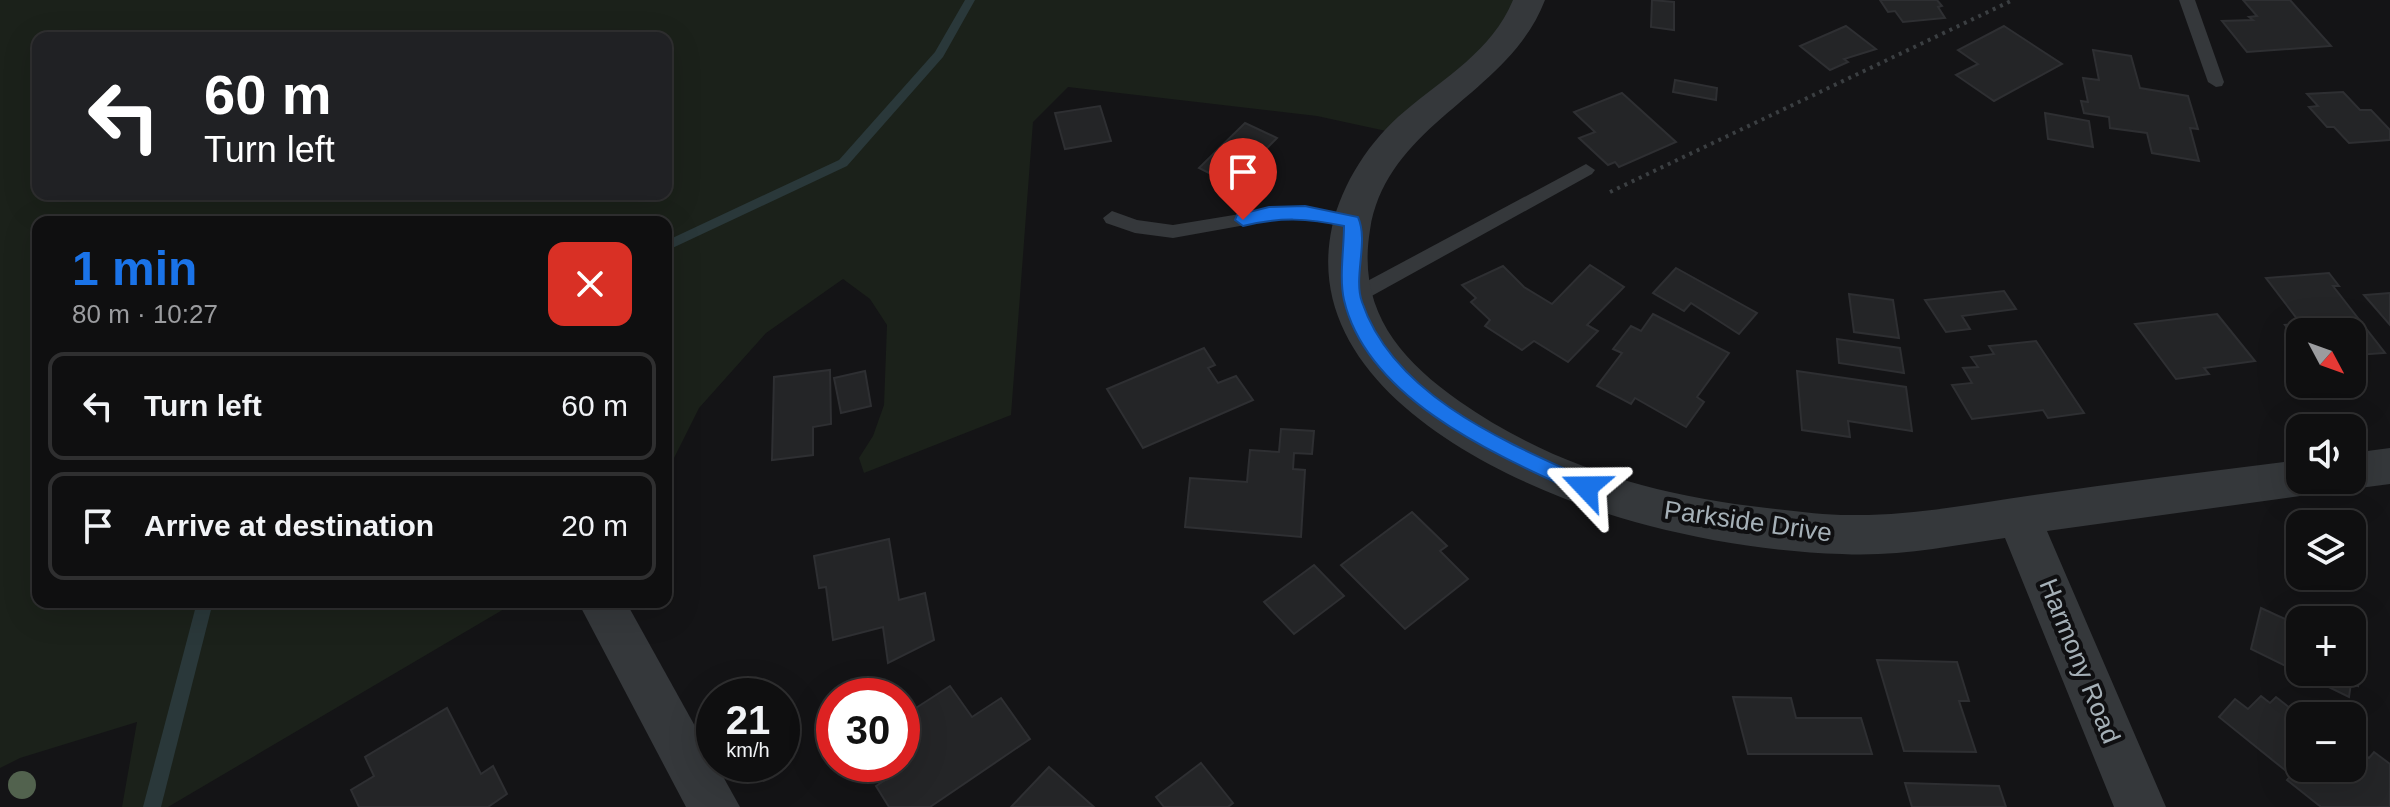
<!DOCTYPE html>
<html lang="en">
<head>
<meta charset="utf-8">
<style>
	:root { --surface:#0f0f10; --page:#1d1d1e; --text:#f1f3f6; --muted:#9b9c9f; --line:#2f2f30; --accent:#1a73e8 }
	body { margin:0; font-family:Arial,sans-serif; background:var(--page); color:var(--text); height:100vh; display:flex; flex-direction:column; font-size:30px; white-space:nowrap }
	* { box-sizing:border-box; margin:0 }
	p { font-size:26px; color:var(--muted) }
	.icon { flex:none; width:44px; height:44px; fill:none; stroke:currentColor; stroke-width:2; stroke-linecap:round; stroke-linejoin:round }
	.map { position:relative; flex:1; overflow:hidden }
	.details { position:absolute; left:32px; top:216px; width:640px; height:392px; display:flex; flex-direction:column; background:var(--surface); border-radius:16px; box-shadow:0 8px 32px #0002,0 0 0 2px var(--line) }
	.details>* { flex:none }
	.banner { position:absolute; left:32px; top:32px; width:640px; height:168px; border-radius:16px; box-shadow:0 8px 32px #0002,0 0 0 2px var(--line); background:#202124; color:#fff; overflow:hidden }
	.needle { width:52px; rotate:131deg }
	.fabs { position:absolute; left:2286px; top:318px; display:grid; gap:16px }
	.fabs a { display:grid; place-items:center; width:80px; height:80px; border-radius:16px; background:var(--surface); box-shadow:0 8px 32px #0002,0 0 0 2px var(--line); font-size:40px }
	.speed { position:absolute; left:696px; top:678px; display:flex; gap:16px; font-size:40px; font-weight:700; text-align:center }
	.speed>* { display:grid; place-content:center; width:104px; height:104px; border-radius:50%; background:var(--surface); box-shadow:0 8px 32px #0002,0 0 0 2px var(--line); line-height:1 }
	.speed small { font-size:20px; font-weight:400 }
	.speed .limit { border:12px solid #d22; background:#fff; color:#111 }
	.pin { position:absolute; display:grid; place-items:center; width:68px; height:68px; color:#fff; margin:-82px -34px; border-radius:50% 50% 50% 0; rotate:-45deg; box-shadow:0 0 8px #0007 }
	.pin .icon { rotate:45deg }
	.me { position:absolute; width:88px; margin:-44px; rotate:293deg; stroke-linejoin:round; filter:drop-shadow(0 0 6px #0008) }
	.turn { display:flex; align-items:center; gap:28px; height:168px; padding:0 40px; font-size:36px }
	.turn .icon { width:104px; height:104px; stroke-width:2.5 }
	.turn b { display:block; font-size:56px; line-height:68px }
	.round { display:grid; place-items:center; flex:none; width:84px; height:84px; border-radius:16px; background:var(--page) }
	.head { display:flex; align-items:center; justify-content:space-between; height:136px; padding:0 40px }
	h1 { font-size:48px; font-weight:800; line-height:60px; color:var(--accent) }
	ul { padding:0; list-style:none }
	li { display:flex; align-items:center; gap:24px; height:108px; margin:0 16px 12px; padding:0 24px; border:4px solid var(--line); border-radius:16px }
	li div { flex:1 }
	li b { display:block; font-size:30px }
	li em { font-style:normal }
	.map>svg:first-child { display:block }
	.green { fill:#1b211a; fill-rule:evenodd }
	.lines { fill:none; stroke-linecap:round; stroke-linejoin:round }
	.stream { fill:#2a383a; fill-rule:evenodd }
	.building { fill:#242527; stroke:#2e2f32; stroke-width:2 }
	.path { stroke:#3b3f42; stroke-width:4; stroke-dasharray:3 5; stroke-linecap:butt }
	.lane { fill:#35383b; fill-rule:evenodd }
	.street { fill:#35383b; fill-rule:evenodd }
	.tree { fill:#52624e }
	.route { fill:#1a73e8; stroke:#114b97; stroke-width:2 }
	.labels { text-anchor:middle; stroke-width:8; stroke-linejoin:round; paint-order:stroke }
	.street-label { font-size:26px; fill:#a5b0b7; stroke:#0f0f11 }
</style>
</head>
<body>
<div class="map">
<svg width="2390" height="807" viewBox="0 0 2390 807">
	<rect width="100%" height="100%" fill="#141416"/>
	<!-- green -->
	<path class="green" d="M0 0H1528L1400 134 1317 116 1068 87 1033 122 1011 415 864 473 859 458 873 436 884 405 887 325 870 299 843 279 766 333 699 408 674 458 666 483V222H38V602H516L168 807H122L137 722 20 758 0 768ZM38 38H666V194H38Z"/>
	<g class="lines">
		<!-- stream -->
		<g class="stream">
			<path d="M965 0H975L943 57 847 166 666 251V241L839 160 935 52Z"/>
			<path d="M197 602H213L161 807H143Z"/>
		</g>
	</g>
	<!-- building -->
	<g class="building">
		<path d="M1652 0 1674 2V30L1651 27Z"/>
		<path d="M1880 0H1937L1942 6 1938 7 1945 18 1903 22 1895 11 1888 12Z"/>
		<path d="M2243 0H2290L2331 46 2247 52 2222 21 2253 20 2249 17 2257 16Z"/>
		<path d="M1846 26 1876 49 1844 59 1848 62 1830 70 1800 46Z"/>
		<path d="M2004 26 2062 64 1994 101 1956 75 1978 64 1958 50Z"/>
		<path d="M2093 50 2131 56 2140 88 2188 96 2198 129 2190 128 2199 161 2152 153 2147 133 2110 128 2109 117 2084 113 2081 101 2088 102 2083 78 2099 80Z"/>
		<path d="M1675 80 1717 88 1716 100 1673 92Z"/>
		<path d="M2343 92 2360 110H2371L2390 130V140L2349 143 2334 127H2327L2309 107 2318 106 2307 94Z"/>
		<path d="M1622 93 1676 142 1619 167 1615 162 1608 165 1579 138 1595 132 1574 112Z"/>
		<path d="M1100 106 1111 141 1065 149 1055 113Z"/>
		<path d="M2045 113 2089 121 2093 147 2048 139Z"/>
		<path d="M1245 123 1277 138 1231 184 1199 168Z"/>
		<path d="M1590 265 1624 287 1587 325 1598 331 1568 362 1534 341 1522 350 1485 326 1490 320 1471 302 1476 298 1462 285 1503 266 1524 287 1552 304Z"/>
		<path d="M1676 268 1757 313 1739 334 1691 303 1684 311 1653 293Z"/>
		<path d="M2329 273 2339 286H2333L2385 353 2356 355 2352 351V332H2300V345L2285 325 2301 324 2266 278Z"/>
		<path d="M2004 291 2016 309 1962 316 1970 329 1946 332 1925 300Z"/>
		<path d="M2390 293V325L2364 295Z"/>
		<path d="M1849 294 1893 300 1899 338 1854 332Z"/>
		<path d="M1653 314 1729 353 1697 397 1704 402 1686 427 1635 398 1631 404 1597 386 1622 353 1613 349 1631 326 1641 331Z"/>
		<path d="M2217 314 2255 361 2204 368 2209 374 2176 379 2135 324Z"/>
		<path d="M1837 339 1900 348 1904 373 1839 363Z"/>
		<path d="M2036 341 2084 413 2048 418 2043 410 1972 419 1952 385 1972 383 1963 368 1978 367 1971 357 1994 354 1989 346Z"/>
		<path d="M1204 348 1215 365 1208 368 1218 383 1236 376 1253 400 1143 448 1107 389Z"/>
		<path d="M830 370 831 424 813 427V455L772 460 774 377Z"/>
		<path d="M865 371 871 406 841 413 834 378Z"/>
		<path d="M1797 371 1906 387 1912 431 1848 421 1850 437 1802 430Z"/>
		<path d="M1281 429 1314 431 1312 454 1294 453 1293 469 1305 470 1301 537 1185 527 1190 478 1247 482 1250 450 1279 452Z"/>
		<path d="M1412 512 1447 546 1440 551 1468 579 1405 629 1341 565Z"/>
		<path d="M889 539 899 600 925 593 934 640 888 663 883 627 833 640 826 587 819 588 814 556Z"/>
		<path d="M1314 565 1344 596 1294 634 1264 602Z"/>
		<path d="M2261 608 2300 626V672H2352V638L2366 645 2358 686 2351 683 2349 697 2251 649Z"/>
		<path d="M1877 660 1957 662 1969 701H1959L1976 752 1904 751Z"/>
		<path d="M950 686 972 717 1001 698 1030 739 930 807H889L876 786 907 766 902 759V717Z"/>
		<path d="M2261 696 2270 703 2276 697 2300 716V768H2352V745L2369 758 2374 752 2390 764V807H2321L2287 780 2291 775 2219 717 2235 699 2248 709Z"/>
		<path d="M1733 697 1791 698 1796 718H1861L1872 754H1748Z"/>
		<path d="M447 708 481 774 493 766 507 794 488 807H359L351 790 374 776 365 757Z"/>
		<path d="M1201 763 1233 803 1228 807H1164L1156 797Z"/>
		<path d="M1049 767 1094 807H1011Z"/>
		<path d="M1905 783 1999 786 2006 807H1912Z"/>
	</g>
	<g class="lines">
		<!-- path -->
		<path class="path" d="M1610 192 2013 0"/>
		<!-- lane -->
		<g class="lane">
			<path d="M2179 0H2195L2224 82 2222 86 2216 87 2208 82Z"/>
			<path d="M1586 164 1595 170 1592 174 1359 303H1345L1343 298 1345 293Z"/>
			<path d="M1289 206 1353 214 1362 221 1353 228 1310 220 1279 219 1173 238 1135 233 1106 223 1103 218 1112 211 1137 220 1173 225Z"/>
		</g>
		<!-- street -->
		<g class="street">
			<path d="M1513 0H1545C1508 97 1387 122 1370 230 1357 309 1398 358 1459 401 1552 466 1656 496 1767 508 1795 511 1822 515 1850 515 1911 516 1973 504 2034 495 2123 482 2211 471 2300 460V480H2321L2315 491 2300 496 2047 531 2166 807H2114L2005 538C1951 546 1896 557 1842 554 1778 552 1712 542 1650 526 1523 494 1296 394 1332 227 1342 183 1370 140 1405 111 1445 77 1492 51 1513 0Z"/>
			<path d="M2390 448V484L2352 489 2337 484 2335 480H2352V453Z"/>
			<path d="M578 602H626L740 807H686Z"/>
		</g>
	</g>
	<!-- trees -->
	<circle class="tree" cx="22" cy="785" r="14"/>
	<!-- route -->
	<path class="route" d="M1305 206 1358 217C1369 242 1353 276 1362 302 1394 397 1508 443 1592 481L1595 487 1592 493H1579C1496 455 1367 399 1344 300 1339 278 1344 248 1344 226 1308 218 1279 217 1243 226L1235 220 1237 215 1269 207Z"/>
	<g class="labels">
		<!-- street labels -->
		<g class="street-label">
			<text transform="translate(1748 521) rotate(8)" y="9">Parkside Drive</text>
			<text transform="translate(2080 661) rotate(68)" y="9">Harmony Road</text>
		</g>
	</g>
</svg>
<div class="fabs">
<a><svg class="needle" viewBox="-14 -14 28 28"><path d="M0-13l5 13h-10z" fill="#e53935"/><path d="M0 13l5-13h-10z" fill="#9b9c9f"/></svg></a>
<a><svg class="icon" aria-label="sound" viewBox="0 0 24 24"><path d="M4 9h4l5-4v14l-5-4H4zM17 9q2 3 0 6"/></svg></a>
<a><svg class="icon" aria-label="layers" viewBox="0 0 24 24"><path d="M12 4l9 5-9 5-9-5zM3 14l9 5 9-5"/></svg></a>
<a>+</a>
<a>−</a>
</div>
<div class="speed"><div>21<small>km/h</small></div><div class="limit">30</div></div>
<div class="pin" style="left:1243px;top:220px;background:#d93025"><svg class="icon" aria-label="arrive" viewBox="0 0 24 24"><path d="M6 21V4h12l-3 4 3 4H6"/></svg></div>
<svg class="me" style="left:1586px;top:487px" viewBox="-20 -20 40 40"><path d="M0-17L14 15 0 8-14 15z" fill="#1a73e8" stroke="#fff" stroke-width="4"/></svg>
<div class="banner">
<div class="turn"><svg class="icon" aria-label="left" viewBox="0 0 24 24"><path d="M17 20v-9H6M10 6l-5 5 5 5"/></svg><div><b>60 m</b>Turn left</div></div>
</div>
<section class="details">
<div class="head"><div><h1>1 min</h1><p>80 m · 10:27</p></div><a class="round" style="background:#d93025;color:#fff"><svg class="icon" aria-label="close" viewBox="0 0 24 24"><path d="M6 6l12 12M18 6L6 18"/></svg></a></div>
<ul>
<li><svg class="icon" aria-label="left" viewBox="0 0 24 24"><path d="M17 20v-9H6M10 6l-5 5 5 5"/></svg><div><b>Turn left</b></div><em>60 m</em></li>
<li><svg class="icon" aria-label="arrive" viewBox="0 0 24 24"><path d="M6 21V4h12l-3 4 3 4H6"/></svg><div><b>Arrive at destination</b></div><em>20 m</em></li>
</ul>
</section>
</div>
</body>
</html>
